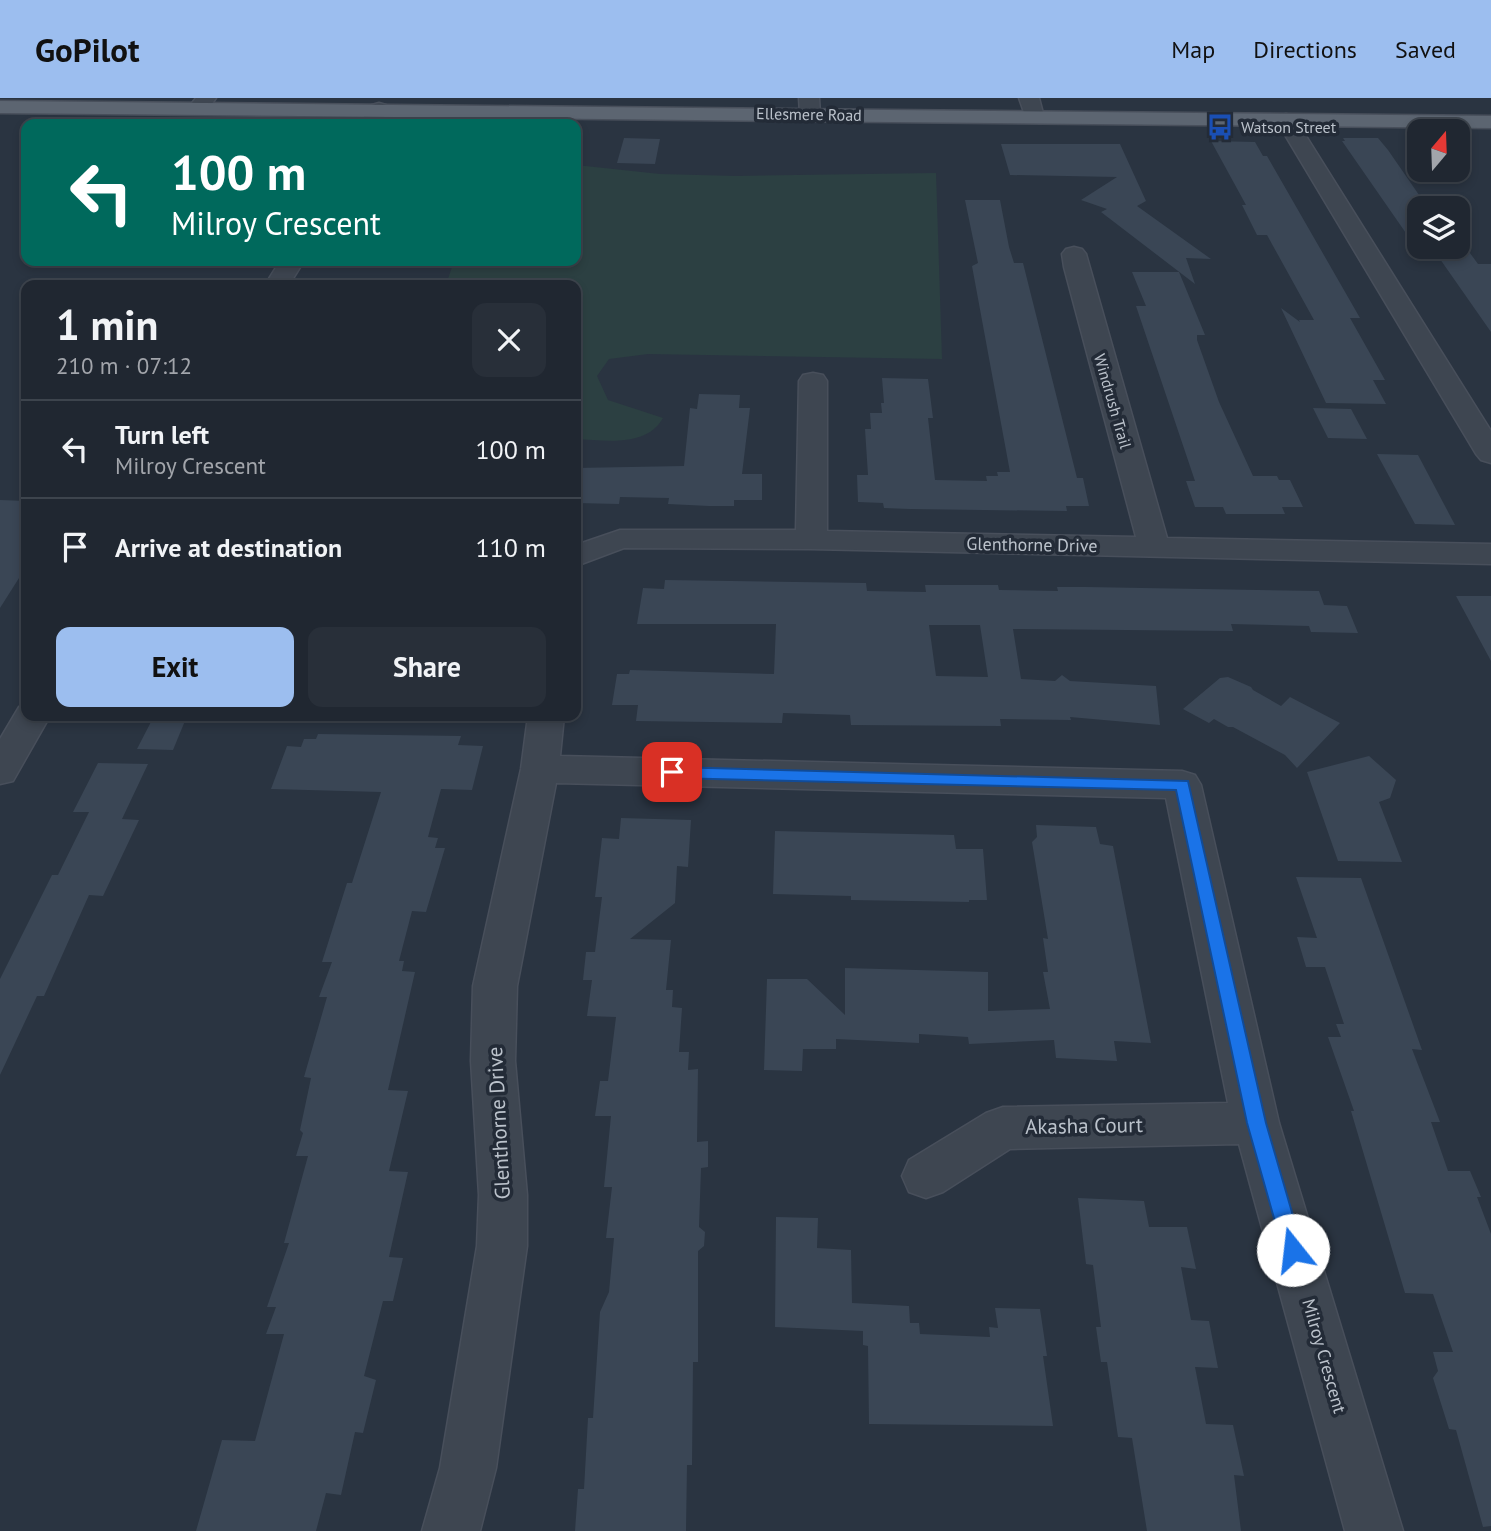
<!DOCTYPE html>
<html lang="en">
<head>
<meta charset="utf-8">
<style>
	:root { --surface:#202731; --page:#282f39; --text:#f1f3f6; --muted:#a2a5ab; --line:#3d444d; --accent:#9cbeef }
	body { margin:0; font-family:"PT Sans",sans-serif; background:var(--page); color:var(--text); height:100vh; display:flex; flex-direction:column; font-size:26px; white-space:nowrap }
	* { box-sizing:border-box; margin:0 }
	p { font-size:23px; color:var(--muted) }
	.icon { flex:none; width:38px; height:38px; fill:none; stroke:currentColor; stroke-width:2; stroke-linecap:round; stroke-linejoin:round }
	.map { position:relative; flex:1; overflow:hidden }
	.panel { position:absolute; left:21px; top:182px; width:560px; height:441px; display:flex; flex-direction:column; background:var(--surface); border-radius:14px; box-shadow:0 4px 10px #0003,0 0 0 2px var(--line) }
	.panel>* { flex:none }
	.top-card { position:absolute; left:21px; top:21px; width:560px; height:147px; border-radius:14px; box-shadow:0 4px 10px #0003,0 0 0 2px var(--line); background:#00695c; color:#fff; overflow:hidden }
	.needle { width:46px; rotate:19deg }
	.buttons { position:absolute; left:1407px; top:21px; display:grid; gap:14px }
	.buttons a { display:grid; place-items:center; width:63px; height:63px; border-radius:14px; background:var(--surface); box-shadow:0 4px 10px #0003,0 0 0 2px var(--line); font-size:35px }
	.pin { position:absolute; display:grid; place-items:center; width:60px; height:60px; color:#fff; margin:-30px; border-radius:14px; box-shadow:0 4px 10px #0006 }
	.me { position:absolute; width:77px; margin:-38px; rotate:344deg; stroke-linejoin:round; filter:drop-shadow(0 0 5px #0008) }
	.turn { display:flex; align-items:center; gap:24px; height:147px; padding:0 35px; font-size:32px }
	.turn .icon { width:91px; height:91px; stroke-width:2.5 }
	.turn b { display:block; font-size:49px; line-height:60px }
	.round { display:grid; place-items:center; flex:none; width:74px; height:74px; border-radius:14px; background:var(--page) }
	.summary { display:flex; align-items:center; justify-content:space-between; height:119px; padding:0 35px }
	h1 { font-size:42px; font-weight:700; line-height:52px }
	.primary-button { display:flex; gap:14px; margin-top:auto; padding:14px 35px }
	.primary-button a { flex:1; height:80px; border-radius:14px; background:var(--accent); color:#111; font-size:28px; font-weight:700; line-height:80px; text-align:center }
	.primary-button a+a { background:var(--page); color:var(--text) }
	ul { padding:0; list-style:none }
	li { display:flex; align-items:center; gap:21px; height:98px; padding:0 35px; border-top:2px solid var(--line) }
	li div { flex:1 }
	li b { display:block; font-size:26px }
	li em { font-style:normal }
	header { display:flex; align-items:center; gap:42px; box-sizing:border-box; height:98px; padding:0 35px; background:var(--accent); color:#111 }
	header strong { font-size:33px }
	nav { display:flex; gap:38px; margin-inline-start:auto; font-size:24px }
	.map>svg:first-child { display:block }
	.green { fill:#2c4042 }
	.building { fill:#3a4655; fill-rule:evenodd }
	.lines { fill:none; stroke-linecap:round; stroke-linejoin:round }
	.minor-casing { stroke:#484f5b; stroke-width:3 }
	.major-casing { stroke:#484f5b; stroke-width:3 }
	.minor { fill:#3e4651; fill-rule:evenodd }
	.major { fill:#5c6571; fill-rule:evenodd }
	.route { fill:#1a73e8; stroke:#114b97; stroke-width:2 }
	.labels { text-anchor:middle; stroke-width:7; stroke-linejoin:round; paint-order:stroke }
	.far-street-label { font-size:16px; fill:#bbc2cb; stroke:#232b37 }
	.far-poi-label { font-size:16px; fill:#bbc2cb; stroke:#232b37; text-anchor:start }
	.street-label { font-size:18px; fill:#bbc2cb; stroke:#232b37 }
	.near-street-label { font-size:21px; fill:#bbc2cb; stroke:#232b37 }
</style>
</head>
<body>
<header>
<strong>GoPilot</strong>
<nav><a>Map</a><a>Directions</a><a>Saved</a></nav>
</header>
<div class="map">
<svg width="1491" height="1433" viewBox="0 0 1491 1433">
	<rect width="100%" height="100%" fill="#2a3441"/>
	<!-- green -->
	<path class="green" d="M576 67 660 76 736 78 936 75 942 261 648 256 609 261 597 278 608 302 663 320C646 350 604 342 576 341V187H446L454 163H576Z"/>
	<!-- building -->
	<g class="building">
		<path d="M624 40 660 41 655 66 617 65Z"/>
		<path d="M1343 40H1378L1388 52 1428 110H1419V149L1467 151 1478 166H1491V234L1433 151H1417L1342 43H1345Z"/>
		<path d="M1211 43 1255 44 1263 58H1267L1360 220H1350L1385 282H1373L1386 306 1326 305 1281 210 1300 224 1299 222H1314L1267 137H1257L1242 107H1246Z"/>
		<path d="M1001 46H1120L1146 103 1137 108 1211 161 1186 160 1195 186 1101 114 1107 111 1081 102 1117 79 1010 77Z"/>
		<path d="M965 102H1000L1009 149 1014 165H1023L1077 380H1083L1089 408H1066L1067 413 910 411 884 410 883 405 858 404 857 377H868L865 331H871L870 315H882L881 305H884L882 280 928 281 933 320H928L935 382 987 383 986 378H998L997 374H1010L972 168 978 165Z"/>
		<path d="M1132 174H1179L1205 237H1197V242L1219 304 1253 378H1277L1279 382H1290L1303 409H1282L1285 416H1226L1223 409H1195L1186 383H1195L1136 208H1146Z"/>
		<path d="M699 296 740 297 739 310H750L742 376H762V402H734V408H709L668 406 669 400 620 399 619 406 576 405V370L684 368 690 310 697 311Z"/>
		<path d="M1313 310 1351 311 1367 341 1328 340Z"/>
		<path d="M1377 356 1418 357 1455 427 1415 426Z"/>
		<path d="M0 402 26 403V469L0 510Z"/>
		<path d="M665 482 866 485 867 493 926 494 925 487H998L999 492 1058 493 1057 489H1086L1319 493 1324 507 1347 508 1358 535 1311 534 1309 528 1231 526 1233 533 1013 531 1021 581 1055 583 1062 577 1070 583 1156 588 1160 627 1070 619 1071 622 1000 621 1001 628 851 627 850 617 783 615 782 625 636 623 638 607H612L617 576H629L630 572 774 576 776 526H637L643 490 664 491ZM929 527H980L988 579 936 578Z"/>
		<path d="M1456 498H1491V563Z"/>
		<path d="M1228 579 1251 589 1253 592 1281 608 1290 599 1340 625 1297 670 1285 657 1233 629H1228L1214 621 1209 625 1183 611 1220 580Z"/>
		<path d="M154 618H187L173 652 137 651Z"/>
		<path d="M318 636 461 638 458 647 483 648 472 692 441 691 428 739 438 740 435 750H445L426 814 412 813 399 863H404L402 873 415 874 388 992 408 993 389 1073 408 1074 389 1159 403 1160 393 1203H383L364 1278 376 1282 363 1335 355 1334 341 1397 326 1395 316 1433H196L222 1342 255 1343 284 1236H266L276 1209H267L289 1145H284L308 1058H296L303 1035 300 1032 311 980 304 979 327 899H319L332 864H322L347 785H352L381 694 271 691 287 648 301 649 304 641H316Z"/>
		<path d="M1369 658 1396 682 1390 700 1379 704 1402 764 1338 763 1307 674Z"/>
		<path d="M98 665 148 666 122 721 139 722 103 798 89 797 44 898H37L0 977V881L52 777H58L89 714H73Z"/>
		<path d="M621 720 691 722 688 769 677 768 675 805 630 841 671 842 666 892H673L672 909 682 910 679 954H689L688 972 698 971 697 1044 708 1043V1069L701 1070 699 1129 705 1134 704 1148 698 1153V1264H693L692 1367H687L686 1433H575L578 1391H584L588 1320H593L600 1214 609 1194 614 1140H606L612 1089H604L611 1018H595L600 983H608L616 919 587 918 592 882H583L586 854H595L602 799H595L602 740 619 741Z"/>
		<path d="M1036 727 1096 729 1100 746 1113 748 1151 945 1114 943 1117 963 1056 960 1054 942 969 946 968 939 919 936V945L836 941V951H803L802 973 764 972 767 881H807L845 917V870L988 874V913L1050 911 1043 874H1048L1043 840 1048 841 1032 744 1037 739Z"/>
		<path d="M775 733 954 737 956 751H983L987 802H969V804L851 802V798L773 796Z"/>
		<path d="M1296 779 1361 780 1422 952 1412 951 1440 1024H1431L1448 1073H1470L1481 1099H1477L1491 1136V1428L1483 1429 1456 1332 1449 1331 1433 1280 1438 1273 1433 1254H1453L1433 1196 1405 1195 1351 1013H1354L1328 939H1341L1336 926H1344L1325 869H1306L1297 839 1317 840Z"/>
		<path d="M1078 1100 1144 1103 1149 1129H1187L1196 1171 1181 1169 1191 1222 1209 1223 1218 1270 1195 1269 1206 1326 1233 1327 1244 1378 1234 1377 1241 1433H1147L1132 1340 1118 1339 1107 1264H1101L1096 1229H1101L1093 1167 1086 1166Z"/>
		<path d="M776 1119 818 1120 817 1150 851 1152 852 1205 909 1208 910 1225H919L920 1236 990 1239 989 1229 998 1230 995 1210 1040 1211 1047 1258H1043L1053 1328 869 1326 868 1248 863 1247V1233L775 1229Z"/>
	</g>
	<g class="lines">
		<!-- minor casing -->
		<g class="minor-casing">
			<g id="minor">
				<path d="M196 0H216C209 10 204 18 191 14L188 10Z"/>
				<path d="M799 0H819L820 16 817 20H803L800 16Z"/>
				<path d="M1019 0H1039L1044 19 1041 23H1027Z"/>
				<path d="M379 5 386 7 389 11 379 26H359L372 7Z"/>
				<path d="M1286 16 1293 18 1296 22 1491 333V365L1481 362 1476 356 1276 22 1279 18Z"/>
				<path d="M1074 149 1082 151 1086 156 1167 440 1491 446V466L811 451 624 450 576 468V447L620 432H796L799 283 803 277 813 275 823 277 827 283V433L1136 439 1064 169 1062 156 1066 151Z"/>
				<path d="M280 163H304L289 187H265Z"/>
				<path d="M26 607V618H50L13 683 0 686V641L19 609Z"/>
				<path d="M528 618H564L560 658 1182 673 1195 677 1201 687 1279 1025 1403 1433H1345L1239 1046 1010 1051 943 1094 926 1100 909 1094 902 1078 909 1062 986 1015 1003 1009 1228 1005 1166 700 556 685 517 888 515 963 527 1097V1148L496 1370 480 1433H422L440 1370 477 1148 479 1097 471 963 473 888 521 671Z"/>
			</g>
		</g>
		<!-- major casing -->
		<g class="major-casing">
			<path id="major" d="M0 3 1491 18V30L0 15Z"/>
		</g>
		<!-- minor -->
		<use href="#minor" class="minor"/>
		<!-- major -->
		<use href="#major" class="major"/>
	</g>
	<!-- route -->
	<path class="route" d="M672 669 1188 683 1266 1025 1303 1152 1300 1159 1293 1162 1286 1159 1283 1152 1247 1025 1176 692 672 680 664 674Z"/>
	<!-- icons -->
	<defs>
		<g id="bus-bare" transform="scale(2.1)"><path d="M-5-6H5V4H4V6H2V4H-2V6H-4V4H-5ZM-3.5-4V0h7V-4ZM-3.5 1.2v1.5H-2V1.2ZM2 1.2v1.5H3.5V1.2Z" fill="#1a4fb4" stroke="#232b37" stroke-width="2.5" paint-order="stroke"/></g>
	</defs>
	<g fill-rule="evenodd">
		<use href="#bus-bare" x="1220" y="29"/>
	</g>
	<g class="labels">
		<!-- far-street labels -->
		<g class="far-street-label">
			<text transform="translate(809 16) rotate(1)" y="6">Ellesmere Road</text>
			<text transform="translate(1113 303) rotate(74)" y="6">Windrush Trail</text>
		</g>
		<!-- far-poi labels -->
		<g class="far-poi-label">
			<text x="1241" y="35">Watson Street</text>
		</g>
		<!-- street labels -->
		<g class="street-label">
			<text transform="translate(1032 447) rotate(1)" y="6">Glenthorne Drive</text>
			<text transform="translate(1324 1258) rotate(74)" y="6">Milroy Crescent</text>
		</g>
		<!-- near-street labels -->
		<g class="near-street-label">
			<text transform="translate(499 1025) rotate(-93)" y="7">Glenthorne Drive</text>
			<text transform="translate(1084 1028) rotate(-1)" y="7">Akasha Court</text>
		</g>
	</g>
</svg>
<div class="buttons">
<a><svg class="needle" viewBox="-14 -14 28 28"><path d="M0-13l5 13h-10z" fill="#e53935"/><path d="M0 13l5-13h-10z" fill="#a2a5ab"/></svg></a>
<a><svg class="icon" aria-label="layers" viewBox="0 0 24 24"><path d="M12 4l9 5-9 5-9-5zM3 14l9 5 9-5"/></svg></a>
</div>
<div class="pin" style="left:672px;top:674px;background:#d93025"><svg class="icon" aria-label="arrive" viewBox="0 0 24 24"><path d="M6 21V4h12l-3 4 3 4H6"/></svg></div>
<svg class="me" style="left:1293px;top:1152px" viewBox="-20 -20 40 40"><circle r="19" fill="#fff"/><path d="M0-13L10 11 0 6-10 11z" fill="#1a73e8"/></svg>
<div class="top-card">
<div class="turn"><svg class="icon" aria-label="left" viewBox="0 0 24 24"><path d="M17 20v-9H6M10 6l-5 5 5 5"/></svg><div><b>100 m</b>Milroy Crescent</div></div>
</div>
<section class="panel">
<div class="summary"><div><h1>1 min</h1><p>210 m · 07:12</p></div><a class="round"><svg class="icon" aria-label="close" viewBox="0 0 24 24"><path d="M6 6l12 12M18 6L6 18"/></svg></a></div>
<ul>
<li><svg class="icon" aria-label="left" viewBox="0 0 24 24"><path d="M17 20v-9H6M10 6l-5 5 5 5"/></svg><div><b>Turn left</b><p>Milroy Crescent</p></div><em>100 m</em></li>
<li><svg class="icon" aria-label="arrive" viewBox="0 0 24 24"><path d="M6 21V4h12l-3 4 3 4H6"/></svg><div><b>Arrive at destination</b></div><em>110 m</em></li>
</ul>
<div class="primary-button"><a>Exit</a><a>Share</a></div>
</section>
</div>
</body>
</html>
